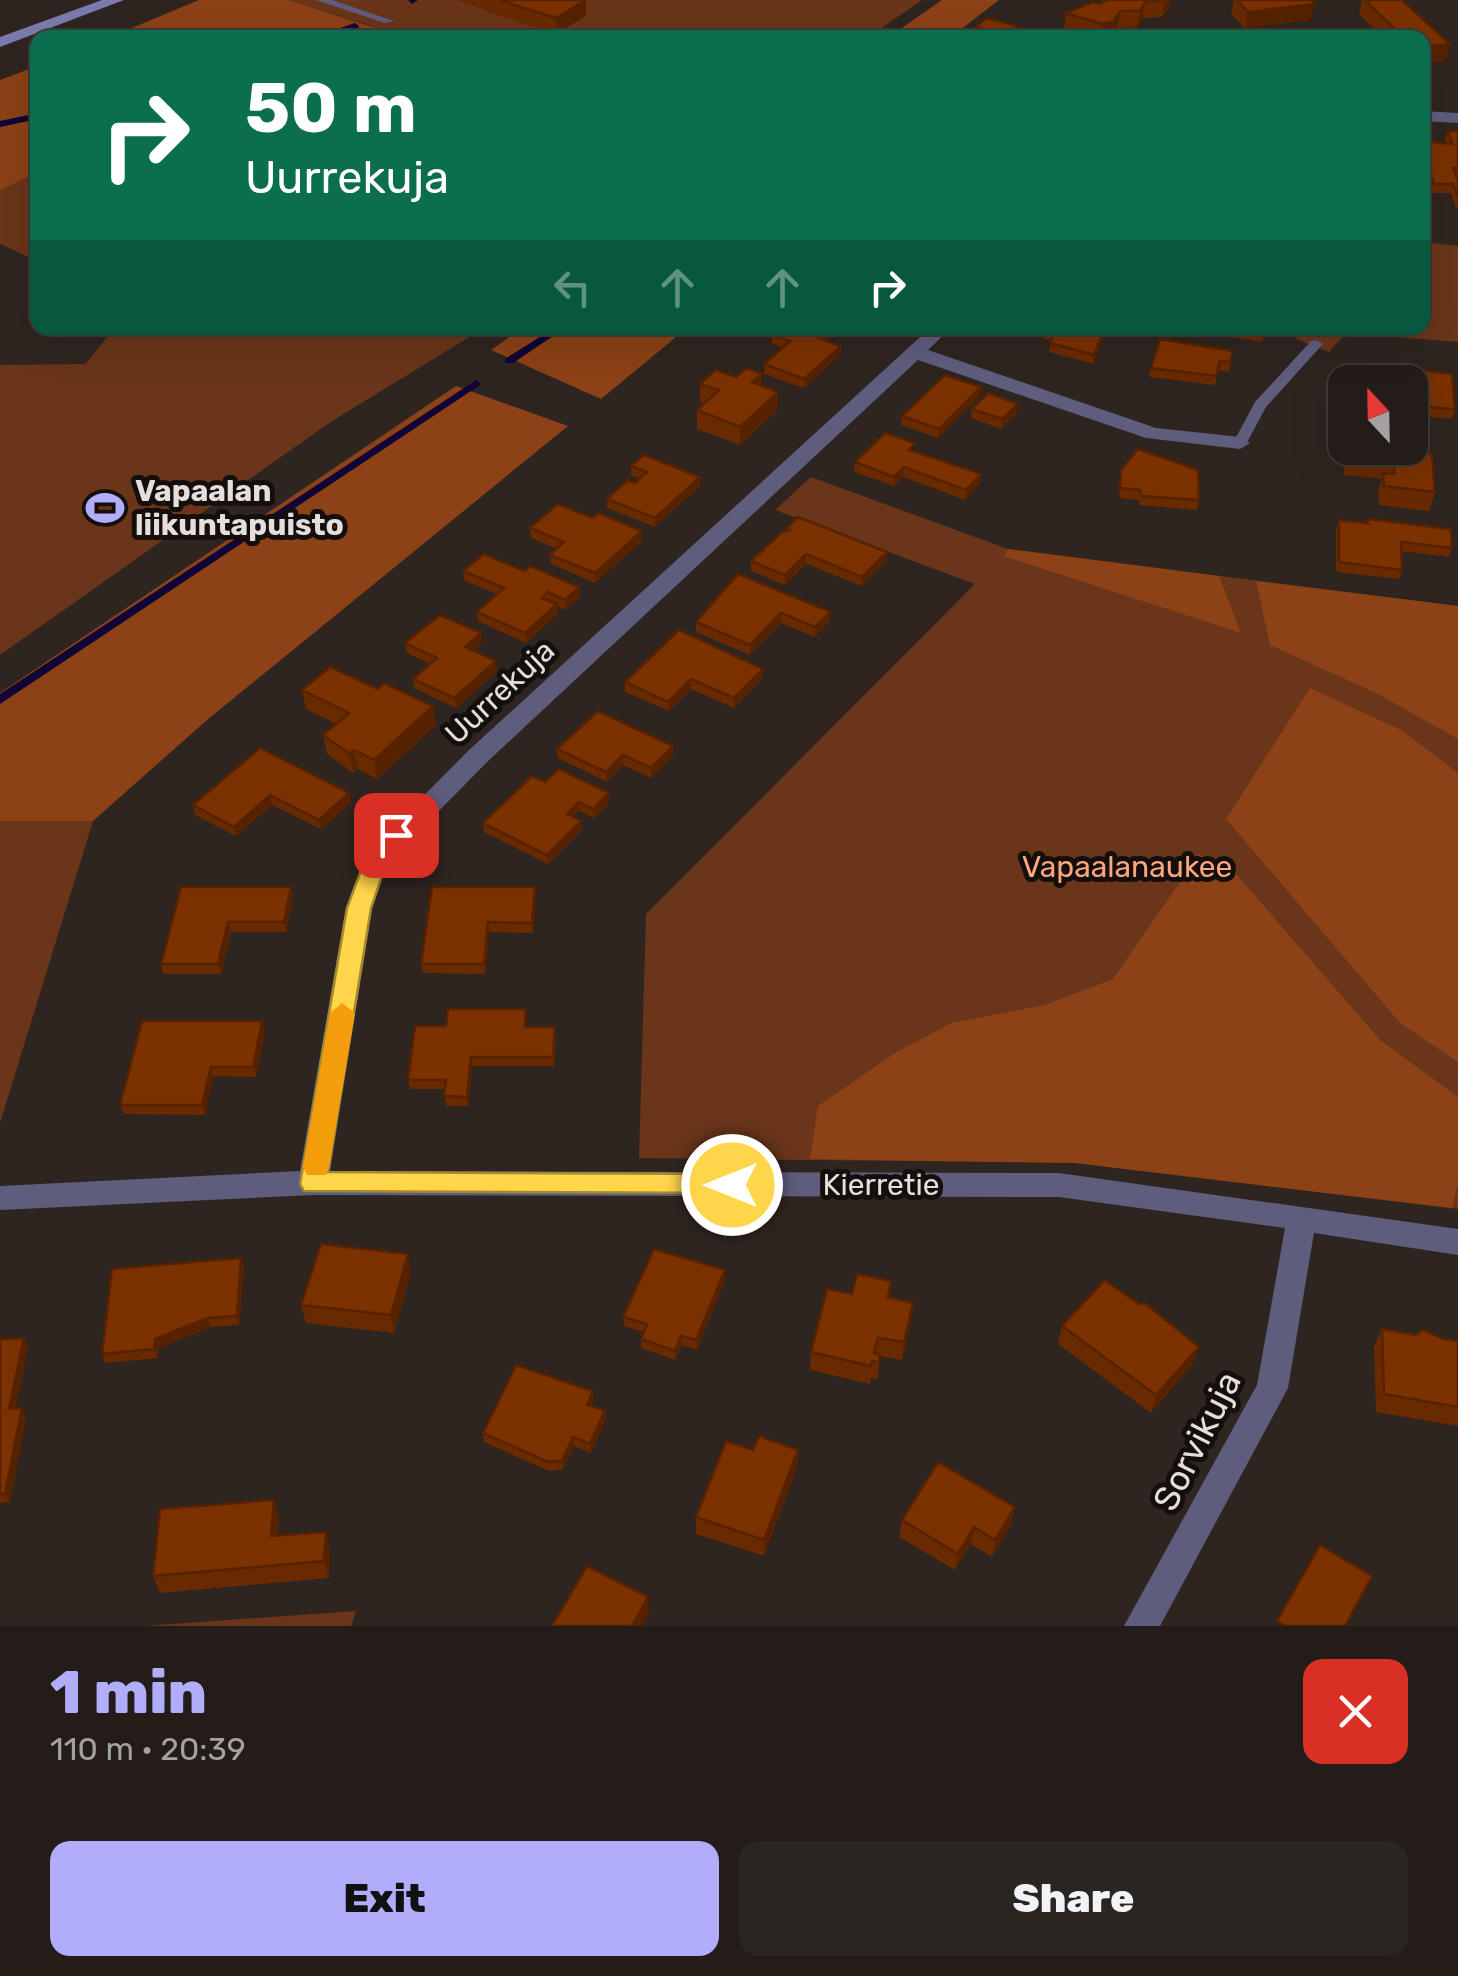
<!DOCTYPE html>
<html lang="en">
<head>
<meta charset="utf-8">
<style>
	:root { --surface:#231c18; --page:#2b2521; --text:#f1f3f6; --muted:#a3a1a2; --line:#403a37; --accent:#b0aefa }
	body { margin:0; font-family:Rubik,sans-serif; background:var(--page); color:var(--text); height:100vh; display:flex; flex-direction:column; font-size:38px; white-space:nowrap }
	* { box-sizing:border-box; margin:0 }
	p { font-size:32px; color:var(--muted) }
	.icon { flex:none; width:55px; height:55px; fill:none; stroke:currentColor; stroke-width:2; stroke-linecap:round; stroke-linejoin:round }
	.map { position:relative; height:1626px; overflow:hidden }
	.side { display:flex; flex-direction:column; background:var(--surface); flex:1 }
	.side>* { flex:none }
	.guide { position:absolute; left:30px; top:30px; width:1400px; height:305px; border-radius:20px; box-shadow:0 10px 40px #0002,0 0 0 2px var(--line); background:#0b6e4f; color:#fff; overflow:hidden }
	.needle { width:65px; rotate:338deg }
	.fabs { position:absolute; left:1328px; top:365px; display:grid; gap:20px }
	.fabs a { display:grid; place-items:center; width:100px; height:100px; border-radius:20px; background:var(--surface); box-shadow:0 10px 40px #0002,0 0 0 2px var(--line); font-size:50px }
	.pin { position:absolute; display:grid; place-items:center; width:85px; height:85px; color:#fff; margin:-42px; border-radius:20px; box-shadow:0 5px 15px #0006 }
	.me { position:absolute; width:110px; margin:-55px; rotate:270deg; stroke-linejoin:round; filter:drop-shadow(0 0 8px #0008) }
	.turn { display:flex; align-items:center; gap:35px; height:210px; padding:0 50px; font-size:45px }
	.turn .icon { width:130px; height:130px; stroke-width:2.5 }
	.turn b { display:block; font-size:70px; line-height:85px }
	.lanes { display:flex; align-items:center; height:95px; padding:0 50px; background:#0003; justify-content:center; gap:50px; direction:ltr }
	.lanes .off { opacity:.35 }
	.round { display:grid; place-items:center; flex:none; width:105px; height:105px; border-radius:20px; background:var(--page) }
	.head { display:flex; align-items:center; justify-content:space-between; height:170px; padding:0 50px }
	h1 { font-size:60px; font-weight:800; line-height:75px; color:var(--accent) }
	.cta { display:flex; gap:20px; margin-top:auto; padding:20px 50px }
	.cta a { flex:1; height:115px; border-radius:20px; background:var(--accent); color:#111; font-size:40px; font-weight:800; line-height:115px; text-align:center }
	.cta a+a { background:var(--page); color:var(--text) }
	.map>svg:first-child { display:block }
	.green { fill:#6a3519 }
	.forest { fill:#8c4116 }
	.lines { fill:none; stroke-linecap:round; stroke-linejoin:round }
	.stream { fill:#110437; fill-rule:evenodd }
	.lane { fill:#5e5d7e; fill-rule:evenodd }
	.street { fill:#5e5d7e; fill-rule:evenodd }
	.secondary { fill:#7c7baf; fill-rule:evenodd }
	.wall { fill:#6a2a00 }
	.shaded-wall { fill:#562200 }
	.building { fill:#7b3100; stroke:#562200; stroke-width:2.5 }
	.route { fill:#ffd54a; stroke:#a68a30; stroke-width:2.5 }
	.slow { fill:#f59e0b }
	.labels { text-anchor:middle; stroke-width:10; stroke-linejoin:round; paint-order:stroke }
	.poi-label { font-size:30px; font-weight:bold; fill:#e6dedb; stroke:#140f0d; text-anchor:start }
	.street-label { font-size:30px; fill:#e6dedb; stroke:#140f0d }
	.park-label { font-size:30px; fill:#fca67d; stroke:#140f0d }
	.near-street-label { font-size:35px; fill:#e6dedb; stroke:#140f0d }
</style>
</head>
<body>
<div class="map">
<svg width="1458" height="1626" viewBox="0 0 1458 1626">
	<rect width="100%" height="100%" fill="#2f2520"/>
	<!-- green -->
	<g class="green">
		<path d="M288 0H922L867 38 358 37 375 27Z"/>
		<path d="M37 172V261L0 244V191Z"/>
		<path d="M1423 242 1458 246V342L1346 333 1329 352 1296 339 1303 328H1422Z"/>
		<path d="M115 328H484L329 423 0 655V365L85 364Z"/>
		<path d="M811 477 1008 549 1458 606V1209L1075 1163 639 1158 646 914 975 584 775 510Z"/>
		<path d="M0 821H93L0 1123Z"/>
		<path d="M356 1611 351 1626H144Z"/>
	</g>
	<!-- forest -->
	<g class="forest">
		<path d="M199 0H288L376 28 358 38 110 37Z"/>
		<path d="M942 0H999L951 37H889Z"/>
		<path d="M37 66V172L0 191V80Z"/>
		<path d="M522 328H687L601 399 491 350Z"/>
		<path d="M456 386 568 426 207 720 93 821H0V693Z"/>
		<path d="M1008 549 1219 576 1241 633 1004 556Z"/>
		<path d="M1256 581 1458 606V739L1376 693 1270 645Z"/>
		<path d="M1310 688 1401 730 1458 773V1062L1400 1023 1226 819Z"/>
		<path d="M1199 854 1231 868 1380 1040 1458 1097V1182L1452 1208 1075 1163 810 1159 818 1106 895 1053 951 1023 1045 1005 1113 979Z"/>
	</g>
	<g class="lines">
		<!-- stream -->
		<g class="stream">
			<path d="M408 0H418L412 4Z"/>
			<path d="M355 23 359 26 358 28 325 38H310Z"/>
			<path d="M38 113V119L0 127V121Z"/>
			<path d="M554 328H565L513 363H505V359Z"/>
			<path d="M476 380 481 383 480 385 0 704V694Z"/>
		</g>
		<!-- lane -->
		<g class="lane">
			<path d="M316 0H332L394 21 385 23Z"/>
			<path d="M1316 340 1323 344 1266 407 1245 446H1235L1233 443 1255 402 1311 341Z"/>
		</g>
		<!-- street -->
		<g class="street">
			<path d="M1422 111 1458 113V123L1422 121Z"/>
			<path d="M930 328H951L928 350 1156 428 1240 437 1250 443 1240 449 1146 438 918 360 486 763 387 864 372 908 330 1171 1059 1173 1458 1229V1255L1314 1233 1288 1388 1160 1626H1124L1257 1385 1285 1228 1059 1197 313 1195 0 1210V1186L300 1171 346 908 367 853 468 751Z"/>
		</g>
		<!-- secondary -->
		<path class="secondary" d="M102 0H124L0 47V37Z"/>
	</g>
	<!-- wall -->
	<g class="wall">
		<path d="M456 0H585L586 16 556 34 485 11V10Z"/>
		<path d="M1102 0H1170L1169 8 1162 17 1143 18 1137 27 1118 28 1112 37 1091 38 1064 29 1066 13 1100 4Z"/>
		<path d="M1234 0H1311V20L1245 28 1231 14Z"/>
		<path d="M1362 0H1402L1446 61 1422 64V38H1383L1359 14Z"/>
		<path d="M1018 26 1017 34 1012 38H969L974 34 975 27Z"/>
		<path d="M1447 131H1458V177H1457L1458 208H1456L1451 193H1432L1422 167V141L1447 144 1445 140Z"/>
		<path d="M772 328H832V335L826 340 841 346 840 355 804 388 764 374V364L783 348 772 344V335L775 332 772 331Z"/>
		<path d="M847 328H877L869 335Z"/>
		<path d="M1045 328H1107L1093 364 1049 352 1051 341 1043 338Z"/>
		<path d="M1215 328H1268L1262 342 1214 334Z"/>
		<path d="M1233 351 1229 372 1219 370 1215 385 1149 377 1151 368Z"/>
		<path d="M1401 368 1455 409 1452 419 1410 415V382H1399Z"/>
		<path d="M700 384 762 386 778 410 740 445 697 429V410L705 404 700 402Z"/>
		<path d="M980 396 938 438 901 425 902 416Z"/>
		<path d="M972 409 1017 413 1001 429 971 418Z"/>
		<path d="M1345 443V448H1410L1411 452 1435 492 1429 511 1379 505 1378 491 1382 479 1344 475V449Z"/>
		<path d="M914 452 980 483 965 500 903 477 894 486 854 472 855 462Z"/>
		<path d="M631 466 700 486 655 527 607 508V499L640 479 631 475Z"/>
		<path d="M1121 470 1199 500 1197 510 1139 505V500L1119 498Z"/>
		<path d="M593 518 642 541 595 583 551 564 550 555 557 549 531 538 530 528Z"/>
		<path d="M1368 519 1452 548 1449 557 1401 551 1402 570 1399 579 1336 572V530L1339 520 1367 523Z"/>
		<path d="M786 529 887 552 886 561 862 586 806 564 785 585 751 571V561L786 531Z"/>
		<path d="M463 571 580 596 566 610 557 606 558 614 526 643 478 621 477 612 497 594 465 581Z"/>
		<path d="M738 574 831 612 830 621 815 637 781 623 750 655 696 632V622Z"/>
		<path d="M679 630 763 678 734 708 691 689 669 711 625 692V682Z"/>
		<path d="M405 643H482L473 651 497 671 456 708 414 688 413 679 430 664 407 653Z"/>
		<path d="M378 689 433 706 436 725 377 779 358 769 353 773 327 754 323 735 336 724 306 709 302 690Z"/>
		<path d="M260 748 349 793 351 803 321 829 272 805 236 836 195 815 193 805Z"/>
		<path d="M557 749 674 755 651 778 623 765 607 782 558 758Z"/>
		<path d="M545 782 609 803 594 818 580 811 574 817 582 830 548 864 484 832 483 823Z"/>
		<path d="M181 887H291L293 897 286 932H231L221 974H163L161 964Z"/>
		<path d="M535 887 536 896 533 933 489 932 485 974 423 973 421 964Z"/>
		<path d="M526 1009V1027L556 1037 554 1066H472L468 1106H446L445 1089H410L408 1080 446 1026Z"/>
		<path d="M265 1031 256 1077 213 1076 205 1115 124 1114 120 1105Z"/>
		<path d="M241 1258 244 1268 239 1325 211 1327 159 1348 158 1358 105 1363 102 1354Z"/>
		<path d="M411 1272 394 1333 306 1323 301 1305Z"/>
		<path d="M725 1280 697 1350 682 1345 675 1360 641 1348V1339L644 1332 624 1326 623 1317Z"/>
		<path d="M891 1281 890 1297 913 1303 911 1321 902 1360 880 1356 877 1380 871 1378 870 1384 810 1370 811 1352 852 1294Z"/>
		<path d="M1062 1326 1193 1364 1151 1413 1058 1344Z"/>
		<path d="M1382 1329 1458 1341V1426L1376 1412 1374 1347Z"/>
		<path d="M0 1339 28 1347 15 1409 22 1408 26 1417 10 1502 0 1503Z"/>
		<path d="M594 1400 591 1406 605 1410 606 1419 591 1453 574 1446 563 1469 549 1471 484 1442 483 1433Z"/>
		<path d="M753 1450H798L797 1467 764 1556 696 1534V1517Z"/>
		<path d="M274 1500 279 1517 278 1535 326 1532 330 1549 329 1578 160 1593 153 1576Z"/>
		<path d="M1015 1507 1011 1524 992 1557 971 1544 955 1570 899 1537 902 1520Z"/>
	</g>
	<!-- shaded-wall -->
	<g class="shaded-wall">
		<path d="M586 0V16L556 34V18Z"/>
		<path d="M1165 0H1170L1169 8 1162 17Z"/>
		<path d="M1145 2 1143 18 1137 27 1140 11Z"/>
		<path d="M1315 4 1311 20 1245 28 1248 12Z"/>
		<path d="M1120 11 1118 28 1112 37 1101 38 1102 24Z"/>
		<path d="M1018 26 1017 34 1012 38H1005L1006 35Z"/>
		<path d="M1450 44 1446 61 1422 64V47Z"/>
		<path d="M830 328H832V335L818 347 819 338Z"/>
		<path d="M1105 328H1107L1093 364 1094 355Z"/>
		<path d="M841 346 840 355 804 388V379Z"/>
		<path d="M762 374V392L752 382Z"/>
		<path d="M981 387 980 396 938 438 939 429Z"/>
		<path d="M778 392V410L740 445V427Z"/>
		<path d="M1018 404 1017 413 1001 429 1002 419Z"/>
		<path d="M904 467 903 477 894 486V477Z"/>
		<path d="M981 474 980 483 965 500 966 490Z"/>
		<path d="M700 477V486L655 527V518Z"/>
		<path d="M642 531V541L595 583V573Z"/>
		<path d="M887 552 886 561 862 586V577Z"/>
		<path d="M806 554V564L785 585V575Z"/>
		<path d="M579 587 580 596 566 610 565 600Z"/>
		<path d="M557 604 558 614 526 643 525 633Z"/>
		<path d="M831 612 830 621 815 637V627Z"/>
		<path d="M781 613V623L750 655V645Z"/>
		<path d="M481 633 482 643 466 657 465 647Z"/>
		<path d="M496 661 497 671 456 708 454 698Z"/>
		<path d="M763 669V678L734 708V698Z"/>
		<path d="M691 679V689L669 711 668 702Z"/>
		<path d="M433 706 436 725 377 779 374 760Z"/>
		<path d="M673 746 674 755 651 778V768Z"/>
		<path d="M354 750 358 769 353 773 350 754Z"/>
		<path d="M623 755V765L607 782 606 772Z"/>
		<path d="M349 793 351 803 321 829 319 820Z"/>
		<path d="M609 793V803L594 818 593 809Z"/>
		<path d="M270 795 272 805 236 836 234 827Z"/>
		<path d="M579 802 580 811 567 823V814Z"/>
		<path d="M581 821 582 830 548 864 547 855Z"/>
		<path d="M291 887 293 897 286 932 284 922Z"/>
		<path d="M535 887 536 896 533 933 532 923Z"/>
		<path d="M228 922 231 932 221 974 218 964Z"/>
		<path d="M488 922 489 932 485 974 484 964Z"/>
		<path d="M262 1021 265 1031 256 1077 253 1067Z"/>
		<path d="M471 1057 472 1066 468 1106 467 1097Z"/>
		<path d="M211 1067 213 1076 205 1115 202 1105Z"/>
		<path d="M408 1254 411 1272 394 1333 391 1315Z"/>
		<path d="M241 1258 244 1268 239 1325 237 1316Z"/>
		<path d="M725 1270V1280L697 1350 696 1340Z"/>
		<path d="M913 1303 911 1321 902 1360 904 1342Z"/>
		<path d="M208 1318 211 1327 159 1348 158 1358 154 1349 155 1339Z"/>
		<path d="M681 1336 682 1345 675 1360V1351Z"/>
		<path d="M24 1338 28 1347 14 1418 9 1409Z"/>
		<path d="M1199 1347 1193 1364 1151 1413 1156 1395Z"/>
		<path d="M593 1391 594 1400 588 1414 587 1405Z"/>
		<path d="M22 1408 26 1417 10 1502 5 1494Z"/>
		<path d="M605 1410 606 1419 591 1453 590 1444Z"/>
		<path d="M573 1437 574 1446 563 1469 562 1461Z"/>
		<path d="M798 1450 797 1467 764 1556V1540Z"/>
		<path d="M274 1500 279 1517 276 1553 271 1536Z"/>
		<path d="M1015 1507 1011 1524 992 1557 995 1540Z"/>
		<path d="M974 1527 971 1544 955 1570 958 1554Z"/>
		<path d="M326 1532 330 1549 329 1578 324 1561Z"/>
		<path d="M648 1597 649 1613 642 1626H632Z"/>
	</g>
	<!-- building -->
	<g class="building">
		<path d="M499 0H586L556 18Z"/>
		<path d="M1107 0H1165L1145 2 1140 11H1120L1114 21 1102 24 1066 13 1093 2 1100 4Z"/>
		<path d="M1237 0H1311L1315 4 1248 12Z"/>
		<path d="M1365 0H1402L1450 44 1422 47V38H1404Z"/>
		<path d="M987 18 1018 26 1006 35 975 27Z"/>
		<path d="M973 34 987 38H969Z"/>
		<path d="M1447 131H1458V168H1453L1458 180V197L1453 184H1434L1422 152V141L1453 144Z"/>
		<path d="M781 328H830L819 338 841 346 804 379 764 364 790 341 772 335Z"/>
		<path d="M1045 328H1105L1094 355 1050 343 1054 333 1044 329Z"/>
		<path d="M1234 328H1266L1264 332Z"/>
		<path d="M1160 339 1233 351 1230 362 1220 361 1216 376 1151 368Z"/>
		<path d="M746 368 762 374 752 382 778 392 740 427 697 410 719 390 700 384 716 370 736 377Z"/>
		<path d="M1401 368 1452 374 1455 409 1410 406V382H1402Z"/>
		<path d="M945 375 981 387 939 429 902 416Z"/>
		<path d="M988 393 1018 404 1002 419 972 409Z"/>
		<path d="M885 433 915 443 909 450 981 474 966 490 904 467 894 477 855 462Z"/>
		<path d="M1410 438 1411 452 1432 454 1435 492 1384 486 1383 473 1394 474V461L1349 456V448H1410Z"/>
		<path d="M1138 449 1198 470 1199 500 1141 496 1140 490 1120 488 1121 470Z"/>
		<path d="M644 455 700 477 655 518 607 499 628 480 635 483 647 472 631 466Z"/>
		<path d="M558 504 593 518 598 513 642 531 595 573 550 555 564 542 530 528Z"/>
		<path d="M798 517 887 552 862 577 806 554 785 575 751 561 782 532 791 530 786 529Z"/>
		<path d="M1368 519 1451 529 1452 548 1401 542 1402 570 1339 562V520L1368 523Z"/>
		<path d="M484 554 524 571 530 566 579 587 565 600 548 592 542 598 557 604 525 633 477 612 504 588 463 571Z"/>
		<path d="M738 574 831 612 815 627 781 613 750 645 696 622Z"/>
		<path d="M440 615 481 633 465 647 496 661 454 698 413 679 437 658 405 643Z"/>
		<path d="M679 630 763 669 734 698 691 679 668 702 625 682Z"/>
		<path d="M330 667 378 689 384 683 433 706 374 760 354 750 350 754 323 735 349 713 302 690Z"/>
		<path d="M598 711 673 746 651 768 623 755 606 772 557 749Z"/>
		<path d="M260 748 349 793 319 820 270 795 234 827 193 805Z"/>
		<path d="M559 769 609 793 593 809 579 802 567 814 581 821 547 855 483 823 532 776 545 782Z"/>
		<path d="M181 887H291L284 922H228L218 964H161Z"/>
		<path d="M432 887H535L532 923 488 922 484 964H421Z"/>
		<path d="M448 1009H526L525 1027H555L553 1057H471L467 1097 444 1096 446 1080H408L415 1026H446Z"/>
		<path d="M142 1021H262L253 1067H211L202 1105H120Z"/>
		<path d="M321 1244 408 1254 391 1315 301 1305Z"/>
		<path d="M654 1249 725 1270 696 1340 681 1336 675 1351 641 1339 647 1324 623 1317Z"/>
		<path d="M241 1258 237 1316 208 1318 155 1339 154 1349 102 1354 112 1269Z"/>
		<path d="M857 1274 891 1281 888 1297 913 1303 904 1342 878 1338 874 1353 880 1355 879 1362 872 1361 871 1366 811 1352 827 1289 852 1294Z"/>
		<path d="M1105 1280 1139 1304H1146L1199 1347 1156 1395 1062 1326Z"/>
		<path d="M1382 1329 1416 1335 1423 1330 1444 1339 1458 1341V1407L1384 1394Z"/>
		<path d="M24 1338 9 1409 22 1408 5 1494H0V1339Z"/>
		<path d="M516 1365 593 1391 587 1405 605 1410 590 1444 573 1437 562 1461 548 1462 483 1433Z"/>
		<path d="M759 1436 798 1450 764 1540 696 1517 726 1441 753 1450Z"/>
		<path d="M938 1462 1015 1507 995 1540 974 1527 958 1554 902 1520Z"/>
		<path d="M274 1500 271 1536 326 1532 324 1561 153 1576 160 1509Z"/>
		<path d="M1320 1545 1372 1576 1345 1626H1285L1277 1621Z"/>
		<path d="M587 1566 648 1597 632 1626H552Z"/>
	</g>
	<!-- route -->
	<path class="route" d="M396 827 408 835 386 864 371 908 328 1172 732 1174 742 1177 746 1185 742 1193 304 1191 300 1184 347 908 367 855 388 829Z"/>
	<!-- slow -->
	<path class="slow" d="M342 1003 355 1013 329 1167 326 1175H307L303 1167 330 1013Z"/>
	<!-- icons -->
	<defs>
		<g id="stadium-bare" transform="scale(3)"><path d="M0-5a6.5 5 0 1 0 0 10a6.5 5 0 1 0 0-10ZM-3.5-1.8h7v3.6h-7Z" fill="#b0aefa" stroke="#140f0d" stroke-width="2.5" paint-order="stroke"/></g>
	</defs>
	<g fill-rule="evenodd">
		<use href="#stadium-bare" x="105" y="508"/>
	</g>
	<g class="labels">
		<!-- poi labels -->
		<g class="poi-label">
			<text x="135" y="501">Vapaalan<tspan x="135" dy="34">liikuntapuisto</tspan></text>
		</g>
		<!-- street labels -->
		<g class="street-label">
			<text transform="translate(500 692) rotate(-43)" y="10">Uurrekuja</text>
			<text x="881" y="1195">Kierretie</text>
		</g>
		<!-- park labels -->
		<g class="park-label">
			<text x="1127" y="877">Vapaalanaukee</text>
		</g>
		<!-- near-street labels -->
		<g class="near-street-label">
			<text transform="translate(1197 1441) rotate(-63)" y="12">Sorvikuja</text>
		</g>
	</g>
</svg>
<div class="fabs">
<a><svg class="needle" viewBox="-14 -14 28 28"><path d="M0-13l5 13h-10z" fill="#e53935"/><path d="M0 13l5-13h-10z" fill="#a3a1a2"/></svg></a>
</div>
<div class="pin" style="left:396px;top:835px;background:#d93025"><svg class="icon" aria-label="arrive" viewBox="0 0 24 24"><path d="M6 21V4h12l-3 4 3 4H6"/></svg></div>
<svg class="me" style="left:732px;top:1185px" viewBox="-20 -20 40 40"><circle r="17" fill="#ffd54a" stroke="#fff" stroke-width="3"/><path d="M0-11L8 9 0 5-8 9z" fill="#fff"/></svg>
<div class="guide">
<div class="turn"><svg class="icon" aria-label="right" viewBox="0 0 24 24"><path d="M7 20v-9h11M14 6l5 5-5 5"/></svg><div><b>50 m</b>Uurrekuja</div></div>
<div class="lanes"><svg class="icon off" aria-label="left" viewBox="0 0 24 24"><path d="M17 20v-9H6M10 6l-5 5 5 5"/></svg><svg class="icon off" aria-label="ahead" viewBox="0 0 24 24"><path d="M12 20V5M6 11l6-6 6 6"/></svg><svg class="icon off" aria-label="ahead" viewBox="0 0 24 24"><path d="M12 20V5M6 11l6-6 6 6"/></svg><svg class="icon" aria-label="right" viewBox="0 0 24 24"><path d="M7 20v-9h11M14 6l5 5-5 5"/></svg></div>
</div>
</div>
<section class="side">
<div class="head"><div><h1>1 min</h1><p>110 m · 20:39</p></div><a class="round" style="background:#d93025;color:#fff"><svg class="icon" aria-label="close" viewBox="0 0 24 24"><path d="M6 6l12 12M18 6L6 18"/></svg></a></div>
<div class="cta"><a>Exit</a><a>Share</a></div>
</section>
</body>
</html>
